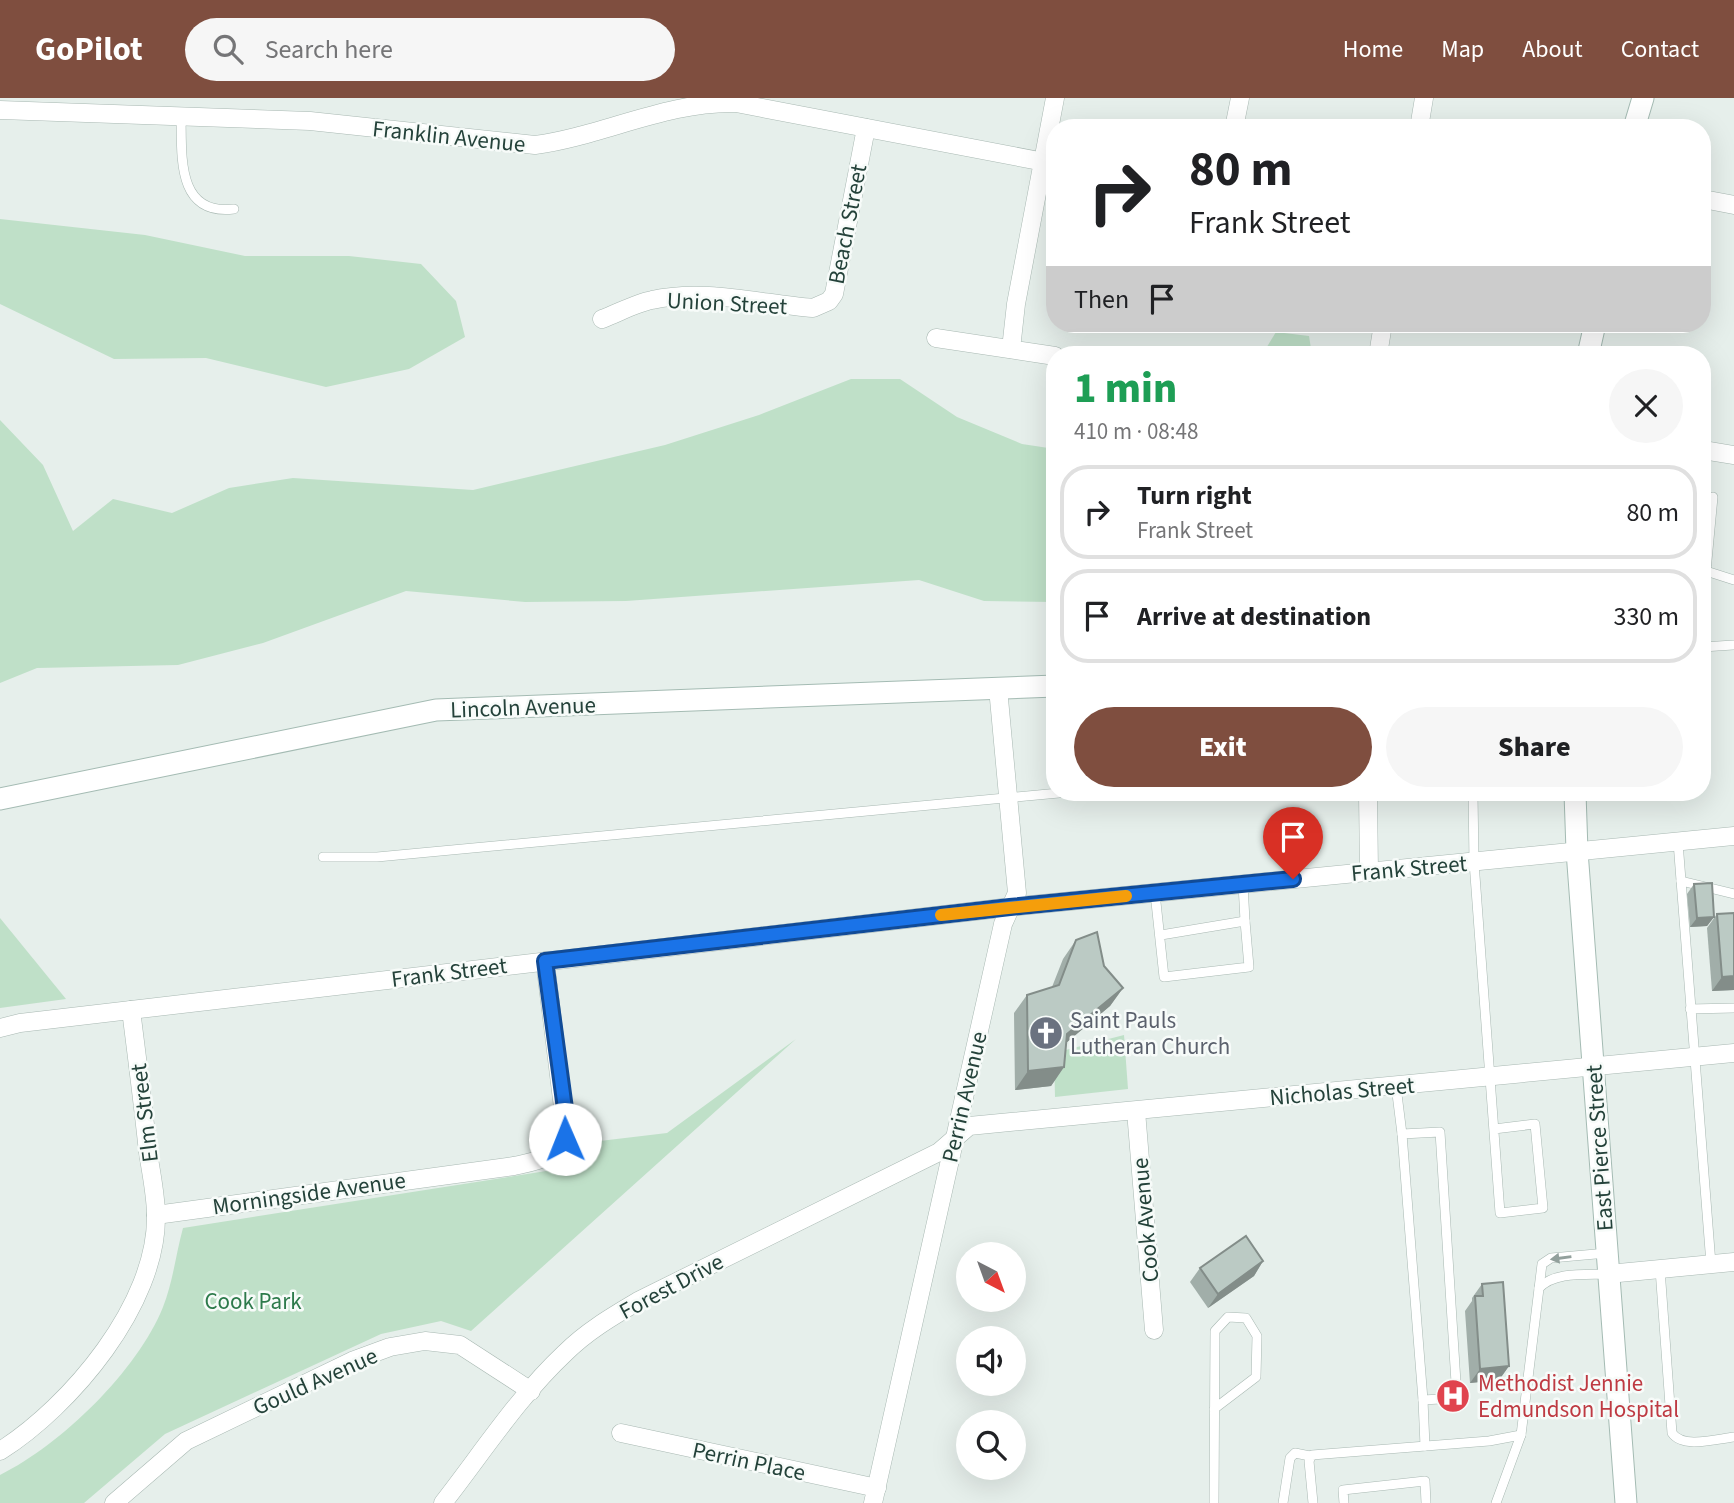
<!DOCTYPE html>
<html lang="en">
<head>
<meta charset="utf-8">
<style>
	:root { --surface:#fff; --page:#f6f6f6; --text:#202124; --muted:#757577; --line:#e0e0e0; --accent:#7f4e3f }
	body { margin:0; font-family:"Source Sans 3",sans-serif; background:var(--page); color:var(--text); height:100vh; display:flex; flex-direction:column; font-size:26px; white-space:nowrap }
	* { box-sizing:border-box; margin:0 }
	p { font-size:23px; color:var(--muted) }
	.icon { flex:none; width:38px; height:38px; fill:none; stroke:currentColor; stroke-width:2; stroke-linecap:round; stroke-linejoin:round }
	.map { position:relative; flex:1; overflow:hidden }
	.side { position:absolute; left:1046px; top:248px; width:665px; height:455px; display:flex; flex-direction:column; background:var(--surface); border-radius:28px; box-shadow:0 7px 28px #0002 }
	.side>* { flex:none }
	.top-card { position:absolute; left:1046px; top:21px; width:665px; height:214px; border-radius:28px; box-shadow:0 7px 28px #0002; background:#fff; color:var(--text); overflow:hidden }
	.needle { width:46px; rotate:139deg }
	.buttons { position:absolute; left:956px; top:1144px; display:grid; gap:14px }
	.buttons a { display:grid; place-items:center; width:70px; height:70px; border-radius:50%; background:var(--surface); box-shadow:0 7px 28px #0002; font-size:35px }
	.pin { position:absolute; display:grid; place-items:center; width:60px; height:60px; color:#fff; margin:-72px -30px; border-radius:50% 50% 50% 0; rotate:-45deg; box-shadow:0 0 7px #0007 }
	.pin .icon { rotate:45deg }
	.me { position:absolute; width:77px; margin:-38px; rotate:359deg; stroke-linejoin:round; filter:drop-shadow(0 0 5px #0008) }
	.turn { display:flex; align-items:center; gap:24px; height:147px; padding:0 28px; font-size:32px }
	.turn .icon { width:91px; height:91px; stroke-width:2.5 }
	.turn b { display:block; font-size:49px; line-height:60px }
	.then { display:flex; align-items:center; height:66px; padding:0 28px; background:#0003; gap:14px; font-size:26px }
	.round { display:grid; place-items:center; flex:none; width:74px; height:74px; border-radius:37px; background:var(--page) }
	.head { display:flex; align-items:center; justify-content:space-between; height:119px; padding:0 28px }
	h1 { font-size:42px; font-weight:800; line-height:52px; color:#1e9e55 }
	.button { display:flex; gap:14px; margin-top:auto; padding:14px 28px }
	.button a { flex:1; height:80px; border-radius:42px; background:var(--accent); color:#fff; font-size:28px; font-weight:800; line-height:80px; text-align:center }
	.button a+a { background:var(--page); color:var(--text) }
	ul { padding:0; list-style:none }
	li { display:flex; align-items:center; gap:21px; height:94px; margin:0 14px 10px; padding:0 14px; border:4px solid var(--line); border-radius:28px }
	li div { flex:1 }
	li b { display:block; font-size:26px }
	li em { font-style:normal }
	header { display:flex; align-items:center; gap:42px; box-sizing:border-box; height:98px; padding:0 35px; background:var(--accent); color:#fff }
	header strong { font-size:33px }
	nav { display:flex; gap:38px; margin-inline-start:auto; font-size:24px }
	.search { width:490px; height:63px; background:var(--page); display:flex; align-items:center; gap:18px; box-sizing:border-box; padding:0 24px; border-radius:38px; color:var(--muted); font-size:26px }
	.map>svg:first-child { display:block }
	.green { fill:#bfe0c8 }
	.lines { fill:none; stroke-linecap:round; stroke-linejoin:round }
	.lane-casing { stroke:#a8b8b2; stroke-width:10 }
	.street-casing { stroke:#a8b8b2; stroke-width:19 }
	.secondary-casing { stroke:#a4bbb3; stroke-width:23 }
	.lane { stroke:#fff; stroke-width:9 }
	.street { stroke:#fff; stroke-width:18 }
	.secondary { stroke:#fff; stroke-width:21 }
	.wall { fill:#a1aea9 }
	.shaded-wall { fill:#838d89 }
	.building { fill:#bbcac4; stroke:#838d89; stroke-width:2 }
	.oneway { fill:#92a09c }
	.route-casing { stroke:#114b97; stroke-width:18 }
	.route { stroke:#1a73e8; stroke-width:12 }
	.slow { stroke:#f59e0b; stroke-width:12 }
	.labels { text-anchor:middle; stroke-width:5; stroke-linejoin:round; paint-order:stroke }
	.street-label { font-size:23px; fill:#24423a; stroke:#f7fbf9 }
	.worship-label { font-size:23px; fill:#5b616d; stroke:#f7fbf9; text-anchor:start }
	.park-label { font-size:23px; fill:#2d7a4b; stroke:#f7fbf9 }
	.health-label { font-size:23px; fill:#be3a42; stroke:#f7fbf9; text-anchor:start }
</style>
</head>
<body>
<header>
<strong>GoPilot</strong>
<div class="search"><svg class="icon" aria-label="search" viewBox="0 0 24 24"><circle cx="10" cy="10" r="6"/><path d="M15 15l6 6"/></svg>Search here</div>
<nav><a>Home</a><a>Map</a><a>About</a><a>Contact</a></nav>
</header>
<div class="map">
<svg width="1734" height="1405" viewBox="0 0 1734 1405">
	<rect width="100%" height="100%" fill="#e6efeb"/>
	<!-- green -->
	<g class="green">
		<path d="M0 121 145 137 245 158H349L421 166 456 203 465 239 409 271 326 289 206 260 114 261 0 206Z"/>
		<path d="M1276 234 1309 238 1312 257H1262Z"/>
		<path d="M851 281H900L957 319 1022 346 1055 351V504L984 503 919 482 626 503 525 504 406 493 263 545 178 567 37 570 0 585V322L43 367 73 433 113 401 172 415 229 390 293 380 473 392 665 347 759 317Z"/>
		<path d="M0 820 66 901 0 910Z"/>
		<path d="M1124 937 1128 991 1055 999 1054 955Z"/>
		<path d="M796 941 471 1233 441 1223 381 1236 165 1336 84 1405H0V1377C61 1347 138 1272 163 1209 173 1184 176 1155 183 1130L559 1071 583 1045 667 1035Z"/>
	</g>
	<g class="lines">
		<!-- lane casing -->
		<g class="lane-casing">
			<g id="lane">
				<path d="M181 18C182 57 176 118 234 111"/>
				<path d="M1713 399 1706 473 1734 482"/>
				<path d="M1703 549 1733 547"/>
				<path d="M1473 695 1474 764 1500 1115 1543 1110 1535 1026 1494 1031"/>
				<path d="M1678 744 1711 1166"/>
				<path d="M323 759H377L1059 695"/>
				<path d="M1681 783 1734 796"/>
				<path d="M1243 786 1245 823"/>
				<path d="M1155 795 1164 879 1249 869 1245 823 1161 837"/>
				<path d="M1690 911 1734 910"/>
				<path d="M1396 988 1402 1036 1440 1034 1457 1300 1423 1302 1425 1348"/>
				<path d="M1402 1036 1423 1302"/>
				<path d="M1660 1171 1672 1335C1683 1351 1716 1341 1734 1339"/>
				<path d="M1539 1190C1555 1173 1586 1177 1608 1176"/>
				<path d="M1214 1311 1256 1279 1257 1238 1246 1220 1228 1219 1215 1233 1214 1405"/>
				<path d="M1283 1405 1290 1360 1295 1355 1310 1358"/>
				<path d="M1313 1405 1309 1363 1312 1357 1489 1343 1521 1337"/>
				<path d="M1344 1405 1343 1392 1425 1383 1426 1405"/>
				<path d="M1496 1405 1521 1337 1542 1166 1551 1160 1607 1155"/>
			</g>
		</g>
		<!-- street casing -->
		<g class="street-casing">
			<g id="street">
				<path d="M0 12 310 23 535 47C602 38 668 3 736 5L1055 66"/>
				<path d="M1234 30 1240 0"/>
				<path d="M1419 30 1424 0"/>
				<path d="M1703 101 1734 107"/>
				<path d="M602 221C618 215 636 205 652 202 703 190 762 206 813 210L829 203 834 196 866 30"/>
				<path d="M936 240 1055 258"/>
				<path d="M1011 251 1016 206 1055 0"/>
				<path d="M1378 257 1383 226"/>
				<path d="M1703 352 1734 357"/>
				<path d="M1368 695 1369 774"/>
				<path d="M0 930 20 925 1010 809 1734 738"/>
				<path d="M1136 1013 1154 1232"/>
				<path d="M156 1117 514 1068C537 1063 560 1060 566 1034L545 863"/>
				<path d="M1608 1176 1734 1164"/>
				<path d="M621 1335 877 1390"/>
				<path d="M0 1353C71 1308 157 1206 156 1118 156 1097 151 1075 148 1054 143 1007 137 959 131 912"/>
				<path d="M114 1405 186 1343 352 1263 390 1249 425 1243 460 1247 531 1293"/>
				<path d="M443 1405C482 1355 519 1298 565 1255 587 1233 613 1218 640 1202L939 1054 969 1028 1734 955"/>
				<path d="M873 1405 1003 826 1017 795 998 590"/>
			</g>
		</g>
		<!-- secondary casing -->
		<g class="secondary-casing">
			<g id="secondary">
				<path d="M1634 30 1643 0"/>
				<path d="M1588 257 1595 226"/>
				<path d="M1575 695 1577 753 1626 1405"/>
				<path d="M0 701 436 612 1055 588"/>
			</g>
		</g>
		<!-- lane -->
		<use href="#lane" class="lane"/>
		<!-- street -->
		<use href="#street" class="street"/>
		<!-- secondary -->
		<use href="#secondary" class="secondary"/>
	</g>
	<!-- wall -->
	<g class="wall">
		<path d="M1694 786 1714 819 1707 828 1690 829 1687 796Z"/>
		<path d="M1717 816 1734 892 1712 893 1707 830Z"/>
		<path d="M1076 842 1104 868 1123 890 1110 908 1066 945 1064 969 1051 988 1015 992 1014 915 1027 897 1052 889 1063 861Z"/>
		<path d="M1263 1163 1254 1178 1208 1210 1190 1184 1200 1170Z"/>
		<path d="M1482 1186 1509 1268 1499 1282 1470 1285 1465 1213 1472 1203V1200Z"/>
	</g>
	<!-- shaded-wall -->
	<g class="shaded-wall">
		<path d="M1714 819 1707 828 1690 829 1697 820Z"/>
		<path d="M1734 878V892L1712 893 1722 879Z"/>
		<path d="M1123 890 1110 908 1054 955 1067 936Z"/>
		<path d="M1064 969 1051 988 1015 992 1028 973Z"/>
		<path d="M1263 1163 1254 1178 1208 1210 1218 1196Z"/>
		<path d="M1509 1268 1499 1282 1470 1285 1480 1271Z"/>
	</g>
	<!-- building -->
	<g class="building">
		<path d="M1712 785 1714 819 1697 820 1694 786Z"/>
		<path d="M1734 815V878L1722 879 1717 816Z"/>
		<path d="M1097 834 1104 868 1123 890 1067 936 1064 969 1028 973 1027 897 1059 887 1076 842Z"/>
		<path d="M1246 1138 1263 1163 1218 1196 1200 1170Z"/>
		<path d="M1503 1184 1509 1268 1480 1271 1475 1198H1483L1482 1186Z"/>
	</g>
	<!-- one-way arrows -->
	<defs><path id="oneway-solid" d="M-6-.8H1V-3.2L6.5 0L1 3.2V.8H-6Z" transform="scale(1.75)"/></defs>
	<use class="oneway" href="#oneway-solid" transform="translate(1561 1160) rotate(172)"/>
	<g class="lines">
		<!-- route casing -->
		<g class="route-casing">
			<path id="route" d="M565 1041 566 1018 545 863 1010 809 1293 781"/>
		</g>
		<!-- route -->
		<use href="#route" class="route"/>
		<!-- slow -->
		<path class="slow" d="M941 817 1126 798"/>
	</g>
	<!-- icons -->
	<defs>
		<g id="church-disc" transform="scale(1.75)"><circle r="9.5" fill="#6b7280" stroke="#f7fbf9"/><path d="M-1.2-6h2.4v3.5h3.3v2.4h-3.3V6h-2.4V-.1h-3.3v-2.4h3.3Z" fill="#fff"/></g>
		<g id="hospital-disc" transform="scale(1.75)"><circle r="9.5" fill="#e0444e" stroke="#f7fbf9"/><path d="M-5-5h3v3.5h4V-5h3V5h-3V1.5h-4V5h-3Z" fill="#fff"/></g>
	</defs>
	<g fill-rule="evenodd">
		<use href="#church-disc" x="1046" y="935"/>
		<use href="#hospital-disc" x="1453" y="1298"/>
	</g>
	<g class="labels">
		<!-- street labels -->
		<g class="street-label">
			<text transform="translate(449 38) rotate(6)" y="8">Franklin Avenue</text>
			<text transform="translate(847 126) rotate(-79)" y="8">Beach Street</text>
			<text transform="translate(727 205) rotate(3)" y="8">Union Street</text>
			<text transform="translate(523 609) rotate(-2)" y="8">Lincoln Avenue</text>
			<text transform="translate(1409 770) rotate(-5)" y="8">Frank Street</text>
			<text transform="translate(449 874) rotate(-7)" y="8">Frank Street</text>
			<text transform="translate(1342 993) rotate(-5)" y="8">Nicholas Street</text>
			<text transform="translate(964 999) rotate(-77)" y="8">Perrin Avenue</text>
			<text transform="translate(144 1015) rotate(-97)" y="8">Elm Street</text>
			<text transform="translate(1599 1050) rotate(-94)" y="8">East Pierce Street</text>
			<text transform="translate(309 1095) rotate(-8)" y="8">Morningside Avenue</text>
			<text transform="translate(1145 1122) rotate(-95)" y="8">Cook Avenue</text>
			<text transform="translate(671 1188) rotate(-28)" y="8">Forest Drive</text>
			<text transform="translate(315 1283) rotate(-24)" y="8">Gould Avenue</text>
			<text transform="translate(749 1363) rotate(12)" y="8">Perrin Place</text>
		</g>
		<!-- worship labels -->
		<g class="worship-label">
			<text x="1070" y="930">Saint Pauls<tspan x="1070" dy="26">Lutheran Church</tspan></text>
		</g>
		<!-- park labels -->
		<g class="park-label">
			<text x="253" y="1211">Cook Park</text>
		</g>
		<!-- health labels -->
		<g class="health-label">
			<text x="1478" y="1293">Methodist Jennie<tspan x="1478" dy="26">Edmundson Hospital</tspan></text>
		</g>
	</g>
</svg>
<div class="buttons">
<a><svg class="needle" viewBox="-14 -14 28 28"><path d="M0-13l5 13h-10z" fill="#e53935"/><path d="M0 13l5-13h-10z" fill="#757577"/></svg></a>
<a><svg class="icon" aria-label="sound" viewBox="0 0 24 24"><path d="M4 9h4l5-4v14l-5-4H4zM17 9q2 3 0 6"/></svg></a>
<a><svg class="icon" aria-label="search" viewBox="0 0 24 24"><circle cx="10" cy="10" r="6"/><path d="M15 15l6 6"/></svg></a>
</div>
<div class="pin" style="left:1293px;top:781px;background:#d93025"><svg class="icon" aria-label="arrive" viewBox="0 0 24 24"><path d="M6 21V4h12l-3 4 3 4H6"/></svg></div>
<svg class="me" style="left:565px;top:1041px" viewBox="-20 -20 40 40"><circle r="19" fill="#fff"/><path d="M0-13L10 11 0 6-10 11z" fill="#1a73e8"/></svg>
<div class="top-card">
<div class="turn"><svg class="icon" aria-label="right" viewBox="0 0 24 24"><path d="M7 20v-9h11M14 6l5 5-5 5"/></svg><div><b>80 m</b>Frank Street</div></div>
<div class="then">Then<svg class="icon" aria-label="arrive" viewBox="0 0 24 24"><path d="M6 21V4h12l-3 4 3 4H6"/></svg></div>
</div>
<section class="side">
<div class="head"><div><h1>1 min</h1><p>410 m · 08:48</p></div><a class="round"><svg class="icon" aria-label="close" viewBox="0 0 24 24"><path d="M6 6l12 12M18 6L6 18"/></svg></a></div>
<ul>
<li><svg class="icon" aria-label="right" viewBox="0 0 24 24"><path d="M7 20v-9h11M14 6l5 5-5 5"/></svg><div><b>Turn right</b><p>Frank Street</p></div><em>80 m</em></li>
<li><svg class="icon" aria-label="arrive" viewBox="0 0 24 24"><path d="M6 21V4h12l-3 4 3 4H6"/></svg><div><b>Arrive at destination</b></div><em>330 m</em></li>
</ul>
<div class="button"><a>Exit</a><a>Share</a></div>
</section>
</div>
</body>
</html>
